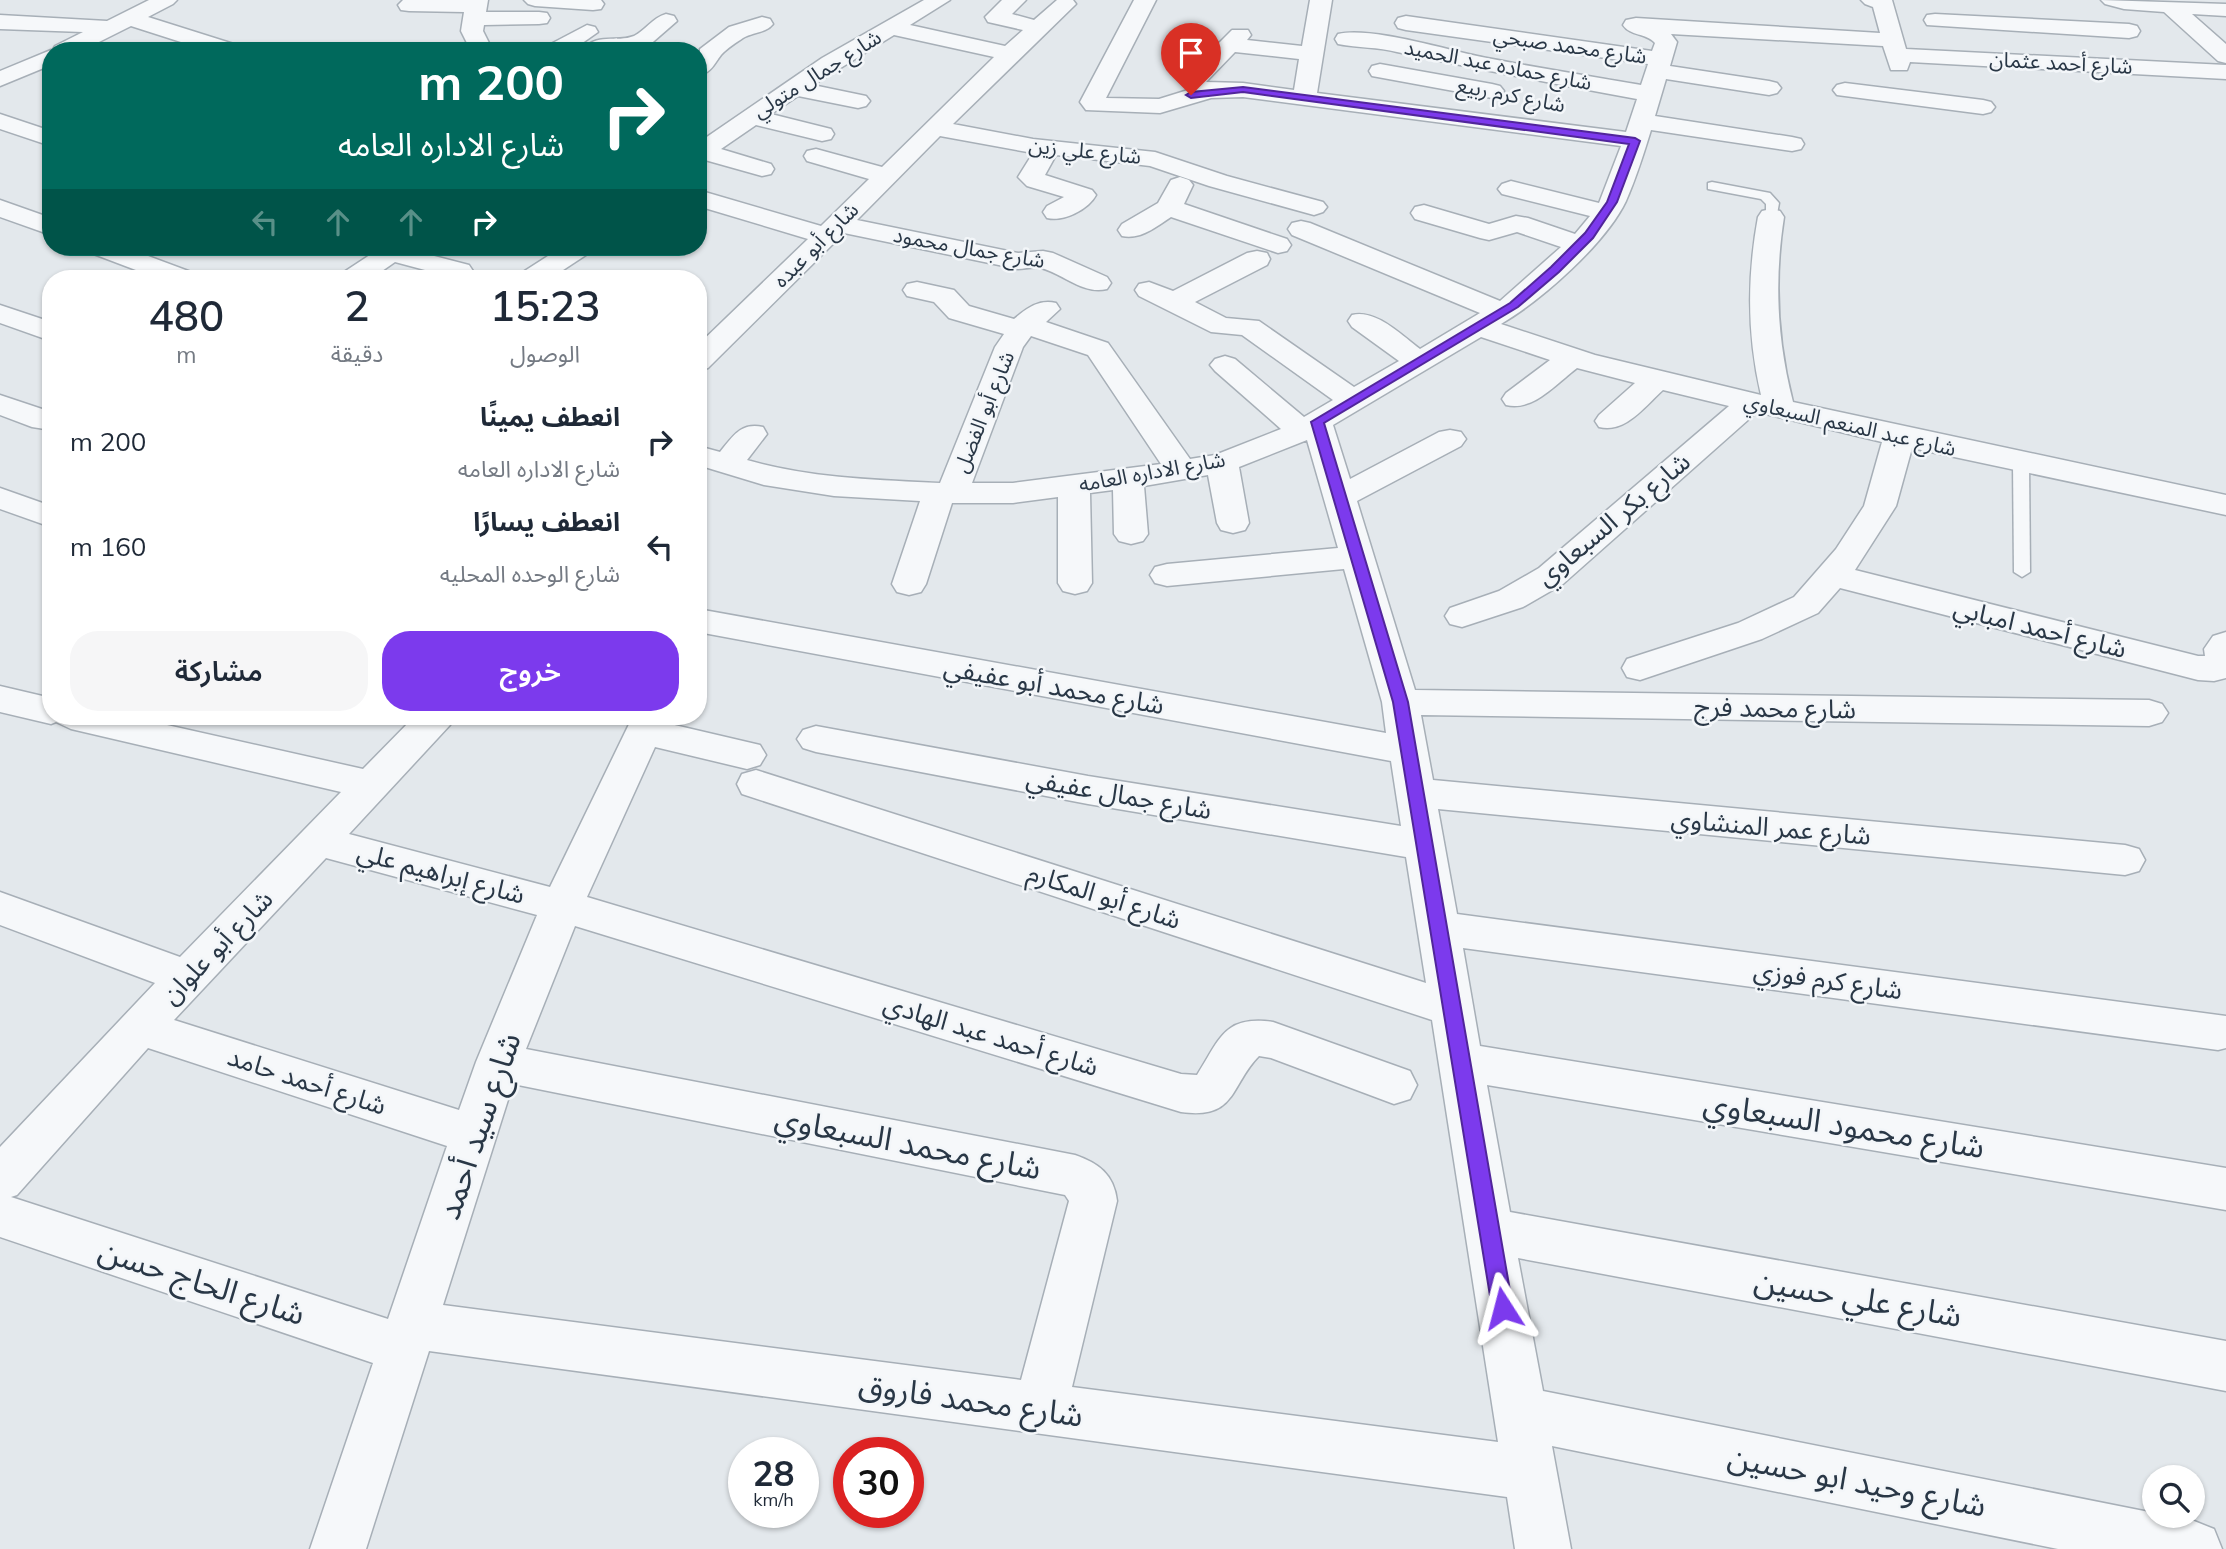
<!DOCTYPE html>
<html lang="ar">
<head>
<meta charset="utf-8">
<style>
	:root { --surface:#fff; --page:#f6f6f7; --text:#1f2937; --muted:#747a83; --accent:#7c3aed }
	body { margin:0; font-family:Mulish,"Noto Sans Arabic",sans-serif; background:var(--page); color:var(--text); direction:rtl; height:100vh; display:flex; flex-direction:column; font-size:26px; white-space:nowrap }
	* { box-sizing:border-box; margin:0 }
	p { font-size:23px; color:var(--muted) }
	.icon { flex:none; width:38px; height:38px; fill:none; stroke:currentColor; stroke-width:2; stroke-linecap:round; stroke-linejoin:round }
	.map { position:relative; flex:1; overflow:hidden; direction:ltr }
	.sheet { position:absolute; left:42px; top:270px; width:665px; height:455px; display:flex; flex-direction:column; background:var(--surface); border-radius:28px; box-shadow:0 2px 5px #0004; direction:rtl }
	.sheet>* { flex:none }
	.hud { position:absolute; left:42px; top:42px; width:665px; height:214px; border-radius:28px; box-shadow:0 2px 5px #0004; direction:rtl; background:#00695c; color:#fff; overflow:hidden }
	.tools { position:absolute; left:2142px; top:1465px; display:grid; gap:14px }
	.tools a { display:grid; place-items:center; width:63px; height:63px; border-radius:50%; background:var(--surface); box-shadow:0 2px 5px #0004; font-size:35px }
	.speed { position:absolute; left:728px; top:1437px; display:flex; gap:14px; font-size:35px; font-weight:700; text-align:center }
	.speed>* { display:grid; place-content:center; width:91px; height:91px; border-radius:50%; background:var(--surface); box-shadow:0 2px 5px #0004; line-height:1 }
	.speed small { font-size:18px; font-weight:400 }
	.speed .limit { border:10px solid #d22; background:#fff; color:#111 }
	.pin { position:absolute; display:grid; place-items:center; width:60px; height:60px; color:#fff; margin:-72px -30px; border-radius:50% 50% 50% 0; rotate:-45deg; box-shadow:0 0 7px #0007 }
	.pin .icon { rotate:45deg }
	.me { position:absolute; width:77px; margin:-38px; rotate:351deg; stroke-linejoin:round; filter:drop-shadow(0 0 5px #0008) }
	.turn { display:flex; align-items:center; gap:24px; height:147px; padding:0 28px; font-size:32px }
	.turn .icon { width:91px; height:91px; stroke-width:2.5 }
	.turn b { display:block; font-size:49px; line-height:60px }
	.lanes { display:flex; align-items:center; height:66px; padding:0 28px; background:#0003; justify-content:center; gap:35px; direction:ltr }
	.lanes .off { opacity:.35 }
	.eta { display:flex; justify-content:space-evenly; align-items:center; height:119px; text-align:center }
	.eta b { font-size:42px; font-weight:600; line-height:49px }
	.primary-button { display:flex; gap:14px; margin-top:auto; padding:14px 28px }
	.primary-button a { flex:1; height:80px; border-radius:28px; background:var(--accent); color:#fff; font-size:28px; font-weight:600; line-height:80px; text-align:center }
	.primary-button a+a { background:var(--page); color:var(--text) }
	ul { padding:0; list-style:none }
	li { display:flex; align-items:center; gap:21px; height:105px; padding:0 28px }
	li div { flex:1 }
	li b { display:block; font-size:26px }
	li em { font-style:normal }
	.map>svg:first-child { display:block }
	.lines { fill:none; stroke-linecap:round; stroke-linejoin:round }
	.lane-casing { stroke:#a7afb7; stroke-width:3 }
	.street-casing { stroke:#a7afb7; stroke-width:3 }
	.lane { fill:#f6f8fa; fill-rule:evenodd }
	.street { fill:#f6f8fa; fill-rule:evenodd }
	.route { fill:#7c3aed; stroke:#51269a; stroke-width:2 }
	.labels { text-anchor:middle; stroke-width:5; stroke-linejoin:round; paint-order:stroke }
	.far-street-label { font-size:21px; fill:#293746; stroke:#f3f6f9 }
	.street-label { font-size:26px; fill:#293746; stroke:#f3f6f9 }
	.near-street-label { font-size:32px; fill:#293746; stroke:#f3f6f9 }
</style>
</head>
<body>
<div class="map">
<svg width="2226" height="1549" viewBox="0 0 2226 1549">
	<rect width="100%" height="100%" fill="#e3e8ec"/>
	<g class="lines">
		<!-- lane casing -->
		<g class="lane-casing">
			<g id="lane">
				<path d="M1712 182 1770 193 1779 203 1776 220H1766V204L1761 199 1708 189V183Z"/>
				<path d="M2021 458 2029 463 2030 572 2022 577 2014 572 2013 463Z"/>
			</g>
		</g>
		<!-- street casing -->
		<g class="street-casing">
			<g id="street">
				<path d="M149 0H177L173 4 148 17 240 46 243 51H209L131 26 81 51H51V65L0 86V71L51 50 52 51 55 46 83 32 0 29V15L107 21Z"/>
				<path d="M403 0H488L486 12H539L547 13 550 18 547 23 539 24 484 25 483 31 493 51H471L461 31 464 12 409 11 401 10 398 5Z"/>
				<path d="M524 0H601L604 4 601 9 593 10 535 6 528 4Z"/>
				<path d="M924 0H950L910 25 1005 46 1023 30 988 22 985 17 1002 0H1026L1012 14 1034 20 1057 0H1073L1076 4 953 124 1033 139 1155 152 1227 176 1323 202 1327 207 1323 212 1314 215 1209 186 1150 166 1056 155 1045 175 1092 190 1096 195C1088 210 1063 222 1047 218L1043 212 1047 206 1064 197 1027 186 1018 177 1033 153 940 136 857 220 1018 253 1043 251 1053 253 1107 277 1111 283 1107 289C1083 295 1064 274 1041 268 1034 266 1025 269 1018 269L844 233 708 368 698 371V345L808 239 698 206V190L821 226 869 179 807 161 804 156 807 151 816 149 882 167 994 57 894 35 813 85 866 96 870 101 866 106 858 108 798 96 771 114 831 129 834 134 831 139 822 141 756 125 721 149 771 164 774 169 771 174 762 176 705 160 698 161V143L822 58Z"/>
				<path d="M1134 0H1156L1106 98 1159 99 1188 90 1182 81 1186 76 1232 30H1248L1251 35 1247 40 1302 46 1310 0H1332L1317 93 1626 132 1637 99C1556 84 1477 69 1397 52 1378 47 1358 48 1338 44L1335 39 1338 34C1372 26 1450 51 1487 58 1538 68 1589 76 1641 85L1648 64 1406 30 1398 28 1395 23 1398 18 1406 16 1652 51 1655 43C1646 33 1630 36 1623 25L1626 20 1636 18 1880 33 1873 7 1865 4 1861 0H1892L1906 49 2226 65V79L1910 62 1907 70H1891L1883 46 1671 34 1677 42 1670 66 1769 81 1777 83 1781 88 1777 93 1769 95 1666 79 1655 116 1792 137 1801 139 1804 144 1801 149 1792 151 1651 130C1644 153 1636 178 1626 201 1606 243 1542 300 1501 324L1595 355 1761 395C1747 335 1747 277 1758 217L1762 211 1771 209 1780 211 1784 217C1774 281 1777 340 1793 402L2226 495V515L1912 448 1896 506 1855 570 2198 656H2205L2204 649 2213 636 2226 632V678L2214 681 2198 680 1840 588 1818 613 1762 639 1640 680 1627 677 1622 668 1627 659 1738 623 1794 597 1836 549 1864 506 1882 442 1757 412 1563 584 1523 607 1462 627 1450 624 1445 616 1450 608 1499 591 1539 568 1729 406 1663 390C1645 406 1625 434 1599 427L1595 421 1599 415 1635 383 1577 368C1557 383 1533 412 1506 405L1502 399 1506 393 1550 360 1481 337 1333 425 1350 479 1439 432 1450 430 1461 432 1466 439 1461 446 1357 501 1415 690 2149 700 2162 704 2168 713 2162 722 2149 726 1421 715 1433 780 2125 845 2139 849 2145 860 2139 871 2125 875 1438 809 1457 914 2226 1016V1048L2218 1050 1463 948 1480 1046 2226 1168V1210L1487 1085 1510 1212 2226 1341V1391L1518 1258 1543 1391 2154 1513V1516L2194 1521 2214 1529 2222 1549H2058L1552 1446 1571 1549H1515L1507 1497 429 1351 366 1549H310L373 1363 0 1237V1147L155 983 0 925V892L180 957 341 792 71 729 56 722 51 724 0 712V686L51 698V716H127L363 769 415 716H455L450 725 349 834 550 887 633 716H669L666 723 760 745 766 755 760 765 747 769 655 747 587 897 1181 1074 1197 1075C1220 1039 1224 1015 1273 1022L1410 1071 1417 1085 1410 1099 1394 1104 1271 1058 1259 1056C1230 1085 1237 1120 1181 1112L575 926 526 1049 1075 1155C1098 1163 1114 1174 1117 1201L1072 1387 1498 1442 1432 1020 742 794 737 784 742 774 756 770 1426 983 1406 857 1088 804 816 752 803 748 797 739 803 730 816 726 1088 776 1401 826 1391 761 698 632V609L1386 733 1382 702 1344 569 1167 586 1155 583 1150 575 1155 567 1167 564 1338 548 1307 440 1239 467 1249 523 1245 530 1233 533 1221 530 1217 523 1208 475 1144 486 1148 534 1143 541 1131 544 1119 541 1114 534 1113 490 1090 493 1092 583 1087 591 1075 594 1063 591 1058 583V497L1013 503H952L926 584 921 592 909 595 897 592 892 584 920 501 834 496 764 485 698 465V446L720 452C733 436 741 422 763 427L767 434 747 460C809 478 875 480 940 483L995 347 1004 334 949 318 934 302 907 296 903 290 907 284 917 282 954 290 969 306 1014 319C1027 308 1039 299 1056 303L1060 309 1046 322 1108 343 1190 459 1215 455 1281 429 1215 371 1210 365 1215 359 1225 356 1235 359 1304 417 1333 400 1242 335 1211 332 1139 296 1135 290 1139 284 1149 282 1173 291 1247 253 1257 251 1267 253 1270 259 1267 265 1195 302 1226 318 1259 321 1354 387 1399 361 1352 327 1348 321 1352 315C1376 309 1401 335 1420 349L1480 313 1292 235 1288 229 1292 223 1301 221 1310 223 1500 301 1561 247 1517 232 1489 240 1480 238 1415 219 1411 213 1415 207 1424 205 1489 224 1516 216 1528 218 1575 234 1590 216 1502 194 1498 189 1502 184 1511 181 1599 203 1621 146 1243 97 1211 98 1160 113 1086 110 1080 102ZM1235 52 1299 59 1294 90 1243 83 1206 82ZM1031 336 1088 355 1161 464 1013 483H972L1023 347ZM326 858 537 915 476 1062 459 1110 174 1020ZM148 1048 447 1146 388 1319 11 1197 17 1195ZM513 1084 1065 1195 1069 1201 1021 1380 443 1305Z"/>
				<path d="M2101 0 2226 4V16L2192 14 2226 44V63L2218 61 2164 12 2124 9 2105 4Z"/>
				<path d="M666 14 674 16 677 21 646 48 582 51C595 32 617 43 634 36 646 30 652 18 666 14Z"/>
				<path d="M1935 14 2129 24 2137 26 2140 31 2137 36 2129 38 1927 25 1924 20 1927 15Z"/>
				<path d="M762 17 770 19 773 24C766 33 753 32 743 38 737 42 726 49 721 55 714 64 712 72 698 76L700 49 729 27Z"/>
				<path d="M587 25 595 27 598 32 571 51H544L547 46Z"/>
				<path d="M1380 64 1492 84 1500 86 1504 91 1500 96 1492 98 1372 76 1369 71 1372 66Z"/>
				<path d="M1845 83 1983 100 1991 102 1995 107 1991 112 1983 114 1837 95 1833 90 1837 85Z"/>
				<path d="M0 114 51 131V146L0 129Z"/>
				<path d="M1180 177 1189 180 1193 185 1184 204 1287 239 1291 245 1287 251 1278 253 1171 217C1156 227 1140 240 1122 236L1118 230 1122 224 1158 203 1171 180Z"/>
				<path d="M0 200 51 218V235L0 217Z"/>
				<path d="M87 247H124L191 272 195 278H157L91 253Z"/>
				<path d="M382 247H413L411 250 469 265 473 271 469 277 455 278 395 262 372 278H340L344 272Z"/>
				<path d="M562 247H593L589 253 551 278H519L523 272Z"/>
				<path d="M0 305 51 322V341L0 323Z"/>
				<path d="M0 395 51 412V430L32 427 0 415Z"/>
				<path d="M0 488 51 506V527L0 509Z"/>
			</g>
		</g>
		<!-- lane -->
		<use href="#lane" class="lane"/>
		<!-- street -->
		<use href="#street" class="street"/>
	</g>
	<!-- route -->
	<path class="route" d="M1243 87 1635 138 1640 141 1617 202 1593 238 1559 272 1518 307 1324 423 1408 702 1513 1308 1510 1315 1503 1318 1495 1315 1492 1308 1393 702 1311 422 1510 303 1551 267 1585 233 1607 202 1629 144 1243 92 1191 98 1186 95 1191 92Z"/>
	<g class="labels">
		<!-- far-street labels -->
		<g class="far-street-label">
			<text transform="translate(1570 46) rotate(8)" y="7">شارع محمد صبحي</text>
			<text transform="translate(2061 63) rotate(3)" y="7">شارع أحمد عثمان</text>
			<text transform="translate(1498 65) rotate(11)" y="7">شارع حماده عبد الحميد</text>
			<text transform="translate(817 74) rotate(-32)" y="7">شارع جمال متولي</text>
			<text transform="translate(1511 95) rotate(11)" y="7">شارع كرم ربيع</text>
			<text transform="translate(1085 151) rotate(6)" y="7">شارع علي زين</text>
			<text transform="translate(816 245) rotate(-45)" y="7">شارع أبو عبده</text>
			<text transform="translate(969 248) rotate(10)" y="7">شارع جمال محمود</text>
			<text transform="translate(984 412) rotate(-68)" y="7">شارع أبو الفضل</text>
			<text transform="translate(1850 425) rotate(13)" y="7">شارع عبد المنعم السبعاوي</text>
			<text transform="translate(1152 472) rotate(-10)" y="7">شارع الاداره العامه</text>
		</g>
		<!-- street labels -->
		<g class="street-label">
			<text transform="translate(1613 519) rotate(-40)" y="9">شارع بكر السبعاوي</text>
			<text transform="translate(2040 628) rotate(14)" y="9">شارع أحمد امبابي</text>
			<text transform="translate(1054 686) rotate(10)" y="9">شارع محمد أبو عفيفي</text>
			<text transform="translate(1775 708) rotate(1)" y="9">شارع محمد فرج</text>
			<text transform="translate(1119 794) rotate(10)" y="9">شارع جمال عفيفي</text>
			<text transform="translate(1771 827) rotate(5)" y="9">شارع عمر المنشاوي</text>
			<text transform="translate(441 873) rotate(15)" y="9">شارع إبراهيم علي</text>
			<text transform="translate(1104 896) rotate(18)" y="9">شارع أبو المكارم</text>
			<text transform="translate(217 947) rotate(-46)" y="9">شارع أبو علوان</text>
			<text transform="translate(1828 980) rotate(8)" y="9">شارع كرم فوزي</text>
			<text transform="translate(991 1035) rotate(17)" y="9">شارع أحمد عبد الهادي</text>
			<text transform="translate(307 1081) rotate(18)" y="9">شارع أحمد حامد</text>
		</g>
		<!-- near-street labels -->
		<g class="near-street-label">
			<text transform="translate(1844 1125) rotate(9)" y="11">شارع محمود السبعاوي</text>
			<text transform="translate(479 1126) rotate(-71)" y="11">شارع سيد أحمد</text>
			<text transform="translate(908 1143) rotate(11)" y="11">شارع محمد السبعاوي</text>
			<text transform="translate(202 1282) rotate(18)" y="11">شارع الحاج حسن</text>
			<text transform="translate(1858 1298) rotate(10)" y="11">شارع علي حسين</text>
			<text transform="translate(971 1400) rotate(8)" y="11">شارع محمد فاروق</text>
			<text transform="translate(1857 1481) rotate(11)" y="11">شارع وحيد ابو حسين</text>
		</g>
	</g>
</svg>
<div class="tools">
<a><svg class="icon" aria-label="search" viewBox="0 0 24 24"><circle cx="10" cy="10" r="6"/><path d="M15 15l6 6"/></svg></a>
</div>
<div class="speed"><div>28<small>km/h</small></div><div class="limit">30</div></div>
<div class="pin" style="left:1191px;top:95px;background:#d93025"><svg class="icon" aria-label="arrive" viewBox="0 0 24 24"><path d="M6 21V4h12l-3 4 3 4H6"/></svg></div>
<svg class="me" style="left:1503px;top:1308px" viewBox="-20 -20 40 40"><path d="M0-17L14 15 0 8-14 15z" fill="#7c3aed" stroke="#fff" stroke-width="4"/></svg>
<div class="hud">
<div class="turn"><svg class="icon" aria-label="right" viewBox="0 0 24 24"><path d="M7 20v-9h11M14 6l5 5-5 5"/></svg><div><b>200 m</b>شارع الاداره العامه</div></div>
<div class="lanes"><svg class="icon off" aria-label="left" viewBox="0 0 24 24"><path d="M17 20v-9H6M10 6l-5 5 5 5"/></svg><svg class="icon off" aria-label="ahead" viewBox="0 0 24 24"><path d="M12 20V5M6 11l6-6 6 6"/></svg><svg class="icon off" aria-label="ahead" viewBox="0 0 24 24"><path d="M12 20V5M6 11l6-6 6 6"/></svg><svg class="icon" aria-label="right" viewBox="0 0 24 24"><path d="M7 20v-9h11M14 6l5 5-5 5"/></svg></div>
</div>
<section class="sheet">
<div class="eta">
<div><b>15:23</b><p>الوصول</p></div>
<div><b>2</b><p>دقيقة</p></div>
<div><b>480</b><p>m</p></div>
</div>
<ul>
<li><svg class="icon" aria-label="right" viewBox="0 0 24 24"><path d="M7 20v-9h11M14 6l5 5-5 5"/></svg><div><b>انعطف يمينًا</b><p>شارع الاداره العامه</p></div><em>200 m</em></li>
<li><svg class="icon" aria-label="left" viewBox="0 0 24 24"><path d="M17 20v-9H6M10 6l-5 5 5 5"/></svg><div><b>انعطف يسارًا</b><p>شارع الوحده المحليه</p></div><em>160 m</em></li>
</ul>
<div class="primary-button"><a>خروج</a><a>مشاركة</a></div>
</section>
</div>
</body>
</html>
